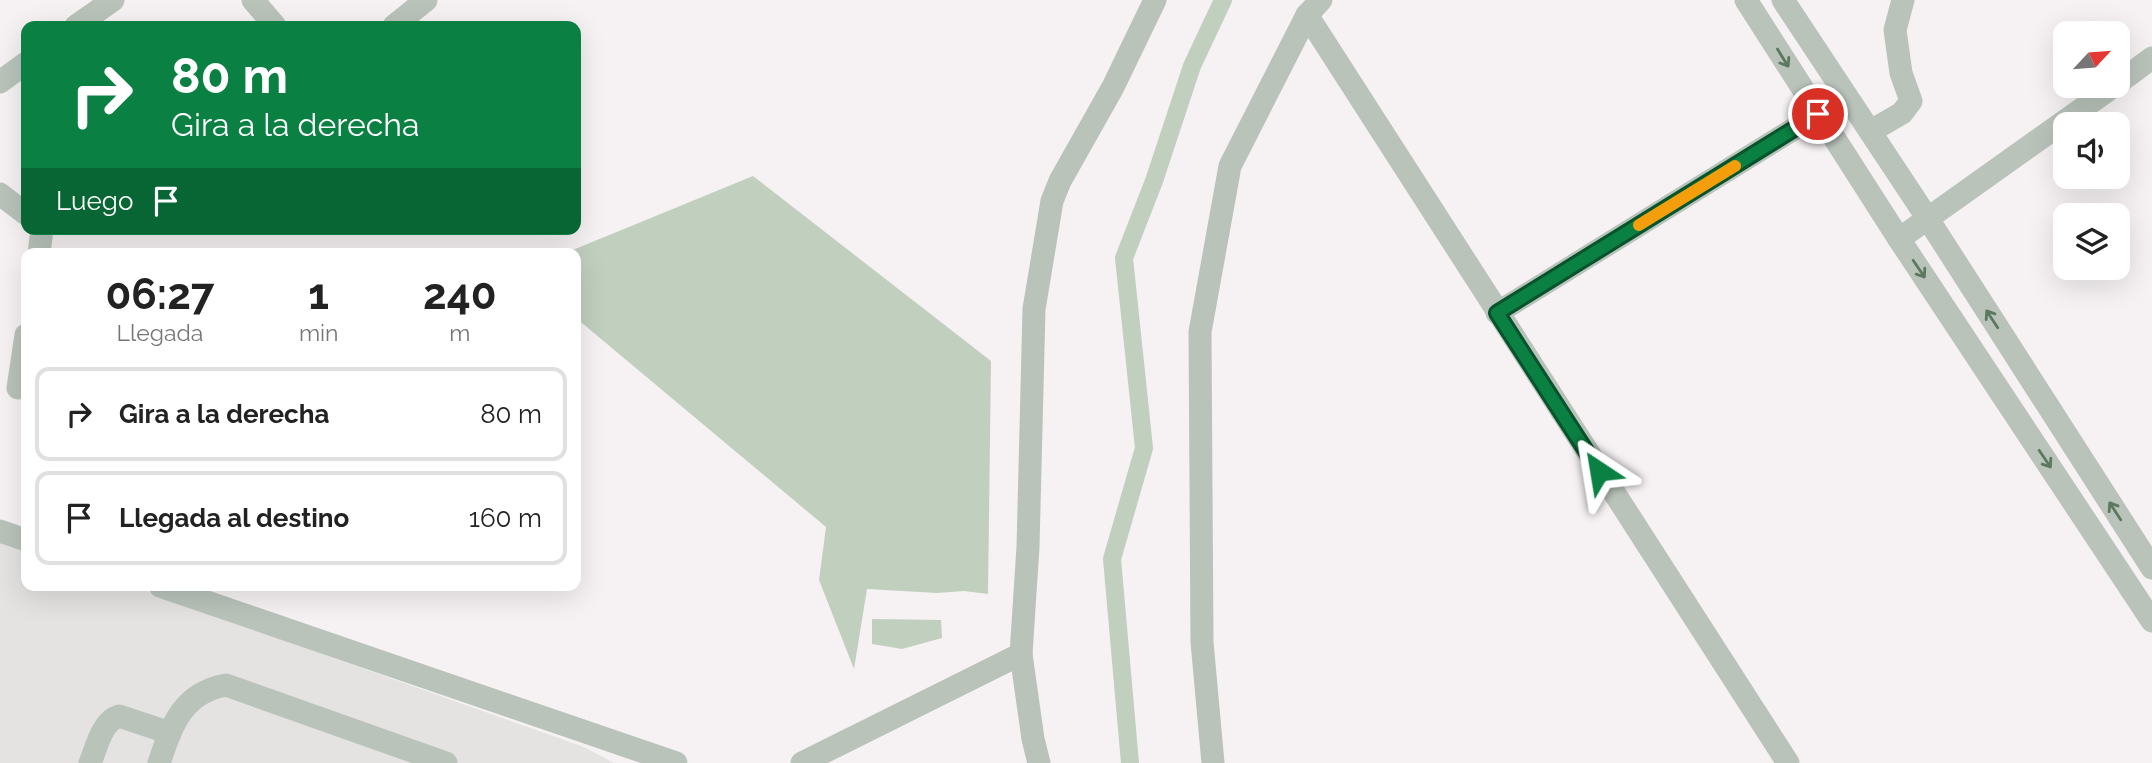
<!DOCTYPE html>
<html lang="es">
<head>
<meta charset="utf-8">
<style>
	:root { --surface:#fff; --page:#f2f2f2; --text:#222; --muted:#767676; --line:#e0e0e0 }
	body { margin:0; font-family:Raleway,sans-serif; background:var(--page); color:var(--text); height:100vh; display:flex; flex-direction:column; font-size:26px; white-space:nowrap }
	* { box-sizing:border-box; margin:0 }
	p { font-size:23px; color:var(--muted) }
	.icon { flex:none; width:38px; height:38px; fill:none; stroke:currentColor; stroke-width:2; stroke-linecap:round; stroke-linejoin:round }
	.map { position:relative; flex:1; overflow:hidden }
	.panel { position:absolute; left:21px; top:248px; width:560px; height:343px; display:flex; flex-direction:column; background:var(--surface); border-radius:14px; box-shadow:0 7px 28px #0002 }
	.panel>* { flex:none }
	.banner { position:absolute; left:21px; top:21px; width:560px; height:214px; border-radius:14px; box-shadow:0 7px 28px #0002; background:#0b8043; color:#fff; overflow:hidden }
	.needle { width:46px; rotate:64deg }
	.buttons { position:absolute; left:2053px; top:21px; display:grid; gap:14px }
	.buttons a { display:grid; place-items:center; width:77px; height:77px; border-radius:14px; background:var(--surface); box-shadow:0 7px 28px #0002; font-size:35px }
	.pin { position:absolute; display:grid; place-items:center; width:60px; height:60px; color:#fff; margin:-30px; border:4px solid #fff; border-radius:50%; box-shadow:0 2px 7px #0007 }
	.me { position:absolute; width:77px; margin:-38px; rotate:327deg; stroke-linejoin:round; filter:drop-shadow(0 0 5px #0008) }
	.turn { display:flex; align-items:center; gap:24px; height:147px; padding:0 35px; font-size:32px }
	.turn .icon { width:91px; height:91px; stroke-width:2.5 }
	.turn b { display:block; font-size:49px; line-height:60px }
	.then { display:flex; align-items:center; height:66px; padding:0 35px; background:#0003; gap:14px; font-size:26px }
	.eta { display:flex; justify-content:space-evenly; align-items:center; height:119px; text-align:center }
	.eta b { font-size:42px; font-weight:700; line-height:49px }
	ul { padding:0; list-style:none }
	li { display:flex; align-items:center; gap:21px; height:94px; margin:0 14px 10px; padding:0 21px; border:4px solid var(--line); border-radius:14px }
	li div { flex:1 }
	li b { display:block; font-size:26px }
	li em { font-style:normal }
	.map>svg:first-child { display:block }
	.built { fill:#e4e3e1 }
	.water { fill:#c1cfbf }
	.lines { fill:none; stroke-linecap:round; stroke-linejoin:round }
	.canal { stroke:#c1cfbf; stroke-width:18 }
	.minor { stroke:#b9c3ba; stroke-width:23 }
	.oneway { stroke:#5b795e }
	.route-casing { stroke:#07532c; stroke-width:18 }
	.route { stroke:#0b8043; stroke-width:12 }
	.slow { stroke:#f59e0b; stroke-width:12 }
</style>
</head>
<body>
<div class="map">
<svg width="2152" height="763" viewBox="0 0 2152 763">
	<rect width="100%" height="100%" fill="#f6f2f3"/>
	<!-- built -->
	<path class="built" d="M0 540 26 549V586H132L584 747 614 763H0Z"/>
	<!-- water -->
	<g class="water">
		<path d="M753 176 991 361 988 594 964 591 937 593 867 589 854 669 819 580 826 527 576 318V254H563Z"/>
		<path d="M872 619 941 620 942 638 902 649 872 644Z"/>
	</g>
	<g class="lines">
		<!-- canal -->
		<path class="canal" d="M1130 763 1112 559 1144 448 1124 258 1154 181 1192 66 1223 0"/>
		<!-- minor -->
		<g class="minor">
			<path d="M253 0 275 26"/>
			<path d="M1746 0 1899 239 2152 621"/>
			<path d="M1783 0 1928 219 2152 568"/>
			<path d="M1307 15 1788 763"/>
			<path d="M76 26 113 0"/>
			<path d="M394 26 426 0"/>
			<path d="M0 82 26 63"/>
			<path d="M2118 83 2152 58"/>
			<path d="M1871 131 1902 113 1911 101 1901 73 1895 30 1903 0"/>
			<path d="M0 194 26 214"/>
			<path d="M1899 239 2114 86"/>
			<path d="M39 254 42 229"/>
			<path d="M1497 313 1818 114"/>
			<path d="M18 388 26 335"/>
			<path d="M0 531 26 540"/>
			<path d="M160 586 676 763"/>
			<path d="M90 763C97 747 101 722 119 716L170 733"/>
			<path d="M159 763C172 725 182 693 226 685L446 763"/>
			<path d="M802 763 1021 654"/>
			<path d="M1039 763 1033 739 1021 654 1028 547 1034 309 1052 201 1060 181 1113 87 1155 0"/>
			<path d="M1213 763 1202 642 1200 332 1230 166 1307 15 1321 0"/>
		</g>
	</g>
	<!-- one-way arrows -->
	<defs><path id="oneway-shaft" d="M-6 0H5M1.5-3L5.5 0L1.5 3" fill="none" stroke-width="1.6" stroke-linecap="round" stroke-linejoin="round" transform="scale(1.75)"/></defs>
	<g class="oneway">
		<use href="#oneway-shaft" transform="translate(1783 58) rotate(58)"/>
		<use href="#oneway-shaft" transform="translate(1919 269) rotate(56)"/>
		<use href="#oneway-shaft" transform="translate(1992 319) rotate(-123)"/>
		<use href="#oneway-shaft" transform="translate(2045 459) rotate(56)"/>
		<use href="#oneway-shaft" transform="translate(2115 511) rotate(-123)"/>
	</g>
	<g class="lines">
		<!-- route casing -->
		<g class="route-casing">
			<path id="route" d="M1599 471 1497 313 1818 114"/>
		</g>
		<!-- route -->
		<use href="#route" class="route"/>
		<!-- slow -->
		<path class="slow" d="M1639 225 1735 166"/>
	</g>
</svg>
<div class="buttons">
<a><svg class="needle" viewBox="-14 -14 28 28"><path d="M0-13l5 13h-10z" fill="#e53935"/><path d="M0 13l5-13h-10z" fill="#767676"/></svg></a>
<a><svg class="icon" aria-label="sound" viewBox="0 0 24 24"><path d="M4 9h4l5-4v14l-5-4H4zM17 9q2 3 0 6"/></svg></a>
<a><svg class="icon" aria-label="layers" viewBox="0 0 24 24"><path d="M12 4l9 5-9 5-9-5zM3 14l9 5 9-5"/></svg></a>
</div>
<div class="pin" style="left:1818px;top:114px;background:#d93025"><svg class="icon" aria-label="arrive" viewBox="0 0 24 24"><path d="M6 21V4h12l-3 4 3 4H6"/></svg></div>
<svg class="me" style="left:1599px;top:471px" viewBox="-20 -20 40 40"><path d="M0-17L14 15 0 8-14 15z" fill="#0b8043" stroke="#fff" stroke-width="4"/></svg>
<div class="banner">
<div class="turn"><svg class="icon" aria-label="right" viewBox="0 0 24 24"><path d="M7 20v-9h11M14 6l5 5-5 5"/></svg><div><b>80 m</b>Gira a la derecha</div></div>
<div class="then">Luego<svg class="icon" aria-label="arrive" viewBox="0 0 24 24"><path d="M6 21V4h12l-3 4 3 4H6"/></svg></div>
</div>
<section class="panel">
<div class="eta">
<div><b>06:27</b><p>Llegada</p></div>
<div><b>1</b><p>min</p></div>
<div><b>240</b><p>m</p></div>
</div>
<ul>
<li><svg class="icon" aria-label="right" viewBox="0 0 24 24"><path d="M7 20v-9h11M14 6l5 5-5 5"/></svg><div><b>Gira a la derecha</b></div><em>80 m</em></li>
<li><svg class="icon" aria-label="arrive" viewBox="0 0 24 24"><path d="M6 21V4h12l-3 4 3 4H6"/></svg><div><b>Llegada al destino</b></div><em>160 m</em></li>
</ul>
</section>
</div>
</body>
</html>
